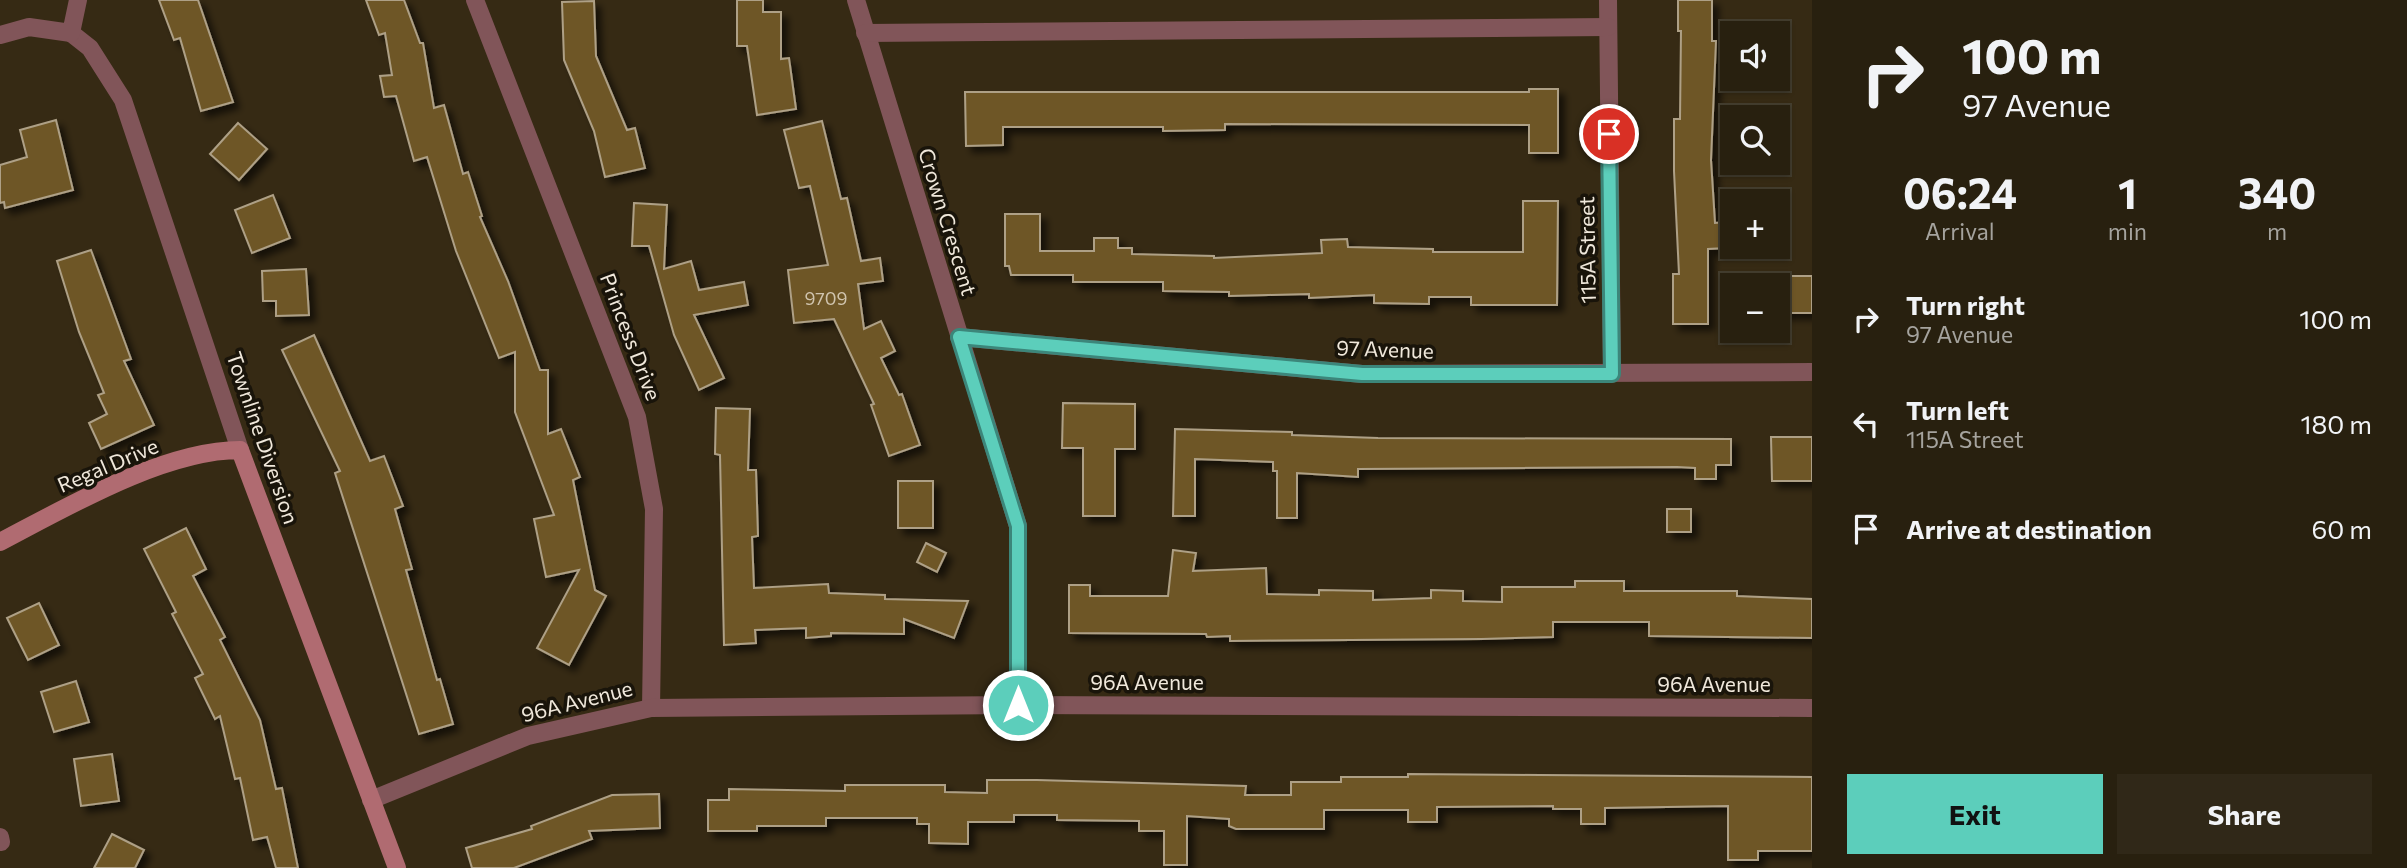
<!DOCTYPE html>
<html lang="en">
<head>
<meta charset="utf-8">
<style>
	:root { --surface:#28200f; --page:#302818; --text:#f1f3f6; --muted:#a5a39e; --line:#443e2f; --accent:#5ccebb }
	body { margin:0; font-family:Commissioner,sans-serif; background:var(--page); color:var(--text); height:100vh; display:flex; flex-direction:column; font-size:26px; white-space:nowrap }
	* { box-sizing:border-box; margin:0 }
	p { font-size:23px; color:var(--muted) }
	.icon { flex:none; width:38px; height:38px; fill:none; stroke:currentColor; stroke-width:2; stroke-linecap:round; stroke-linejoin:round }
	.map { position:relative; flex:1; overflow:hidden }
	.details { display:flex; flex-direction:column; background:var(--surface); width:595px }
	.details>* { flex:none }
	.banner { background:#28200f; color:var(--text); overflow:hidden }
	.controls { position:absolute; left:1720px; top:21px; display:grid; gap:14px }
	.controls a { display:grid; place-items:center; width:70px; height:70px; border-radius:0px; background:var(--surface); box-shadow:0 2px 5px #0004,0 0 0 2px var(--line); font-size:35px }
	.pin { position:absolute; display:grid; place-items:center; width:60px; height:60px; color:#fff; margin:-30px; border:4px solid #fff; border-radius:50%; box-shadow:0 2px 7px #0007 }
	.me { position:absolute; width:77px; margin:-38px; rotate:0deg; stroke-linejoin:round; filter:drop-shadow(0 0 5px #0008) }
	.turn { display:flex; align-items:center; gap:24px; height:147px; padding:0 35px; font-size:32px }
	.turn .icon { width:91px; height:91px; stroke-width:2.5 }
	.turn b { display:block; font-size:49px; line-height:60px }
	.eta { display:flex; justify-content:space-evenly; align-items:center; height:119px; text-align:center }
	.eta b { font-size:42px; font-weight:700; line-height:49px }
	.button { display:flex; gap:14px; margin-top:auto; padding:14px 35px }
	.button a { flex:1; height:80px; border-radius:0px; background:var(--accent); color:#111; font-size:28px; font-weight:700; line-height:80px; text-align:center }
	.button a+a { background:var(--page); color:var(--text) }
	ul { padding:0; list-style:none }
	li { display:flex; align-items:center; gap:21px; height:105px; padding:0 35px }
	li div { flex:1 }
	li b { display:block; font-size:26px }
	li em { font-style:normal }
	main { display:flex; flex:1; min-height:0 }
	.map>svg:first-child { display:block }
	.building { fill:#6e5728; stroke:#aea086; stroke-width:2; filter:url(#shadow) }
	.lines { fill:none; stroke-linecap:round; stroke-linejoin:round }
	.street { stroke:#815559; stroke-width:18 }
	.secondary { stroke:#b06b71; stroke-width:18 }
	.route-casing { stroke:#3c867a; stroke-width:18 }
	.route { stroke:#5ccebb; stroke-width:12 }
	.labels { text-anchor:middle; stroke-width:7; stroke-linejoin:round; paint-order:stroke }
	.number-label { font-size:18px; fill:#d0c4ae }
	.street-label { font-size:21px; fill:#f0e8db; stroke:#19140a }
</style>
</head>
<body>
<main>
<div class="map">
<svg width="1812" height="868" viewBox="0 0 1812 868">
	<defs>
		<filter id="shadow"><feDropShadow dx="6" dy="6" stdDeviation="3.5" flood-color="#0009"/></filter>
	</defs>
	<rect width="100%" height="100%" fill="#362a14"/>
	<!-- building -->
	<g class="building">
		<path d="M159 0H198L233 102 201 111 180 38 174 40Z"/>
		<path d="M366 0H404L420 43H423L434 108 444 105 463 174 468 172 482 216 480 217 508 281 540 370H548V434L561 429 580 477 573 480 595 590 606 596 569 665 537 648 579 570 546 577 534 519 554 515 515 412V352L499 358 456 251 427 157 414 161 396 96 384 97 380 76 392 75 385 33 379 35Z"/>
		<path d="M737 0H763V12H781V59L789 58 796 109 757 115 747 46H737Z"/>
		<path d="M1678 0H1712V41H1716L1711 160 1715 223 1727 222 1728 248 1708 249V324H1673V274H1679L1674 171V119H1680L1681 31H1678Z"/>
		<path d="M594 1 596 56 627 130 635 128 645 168 605 177 594 131 564 60 562 2Z"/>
		<path d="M1529 89H1558V153H1529V125L1225 124V130L1163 131V127H1003V145L966 146 965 92H1529Z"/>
		<path d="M56 120 73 190 5 208 4 202 0 203V165L27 157 20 130Z"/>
		<path d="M822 121 841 199 847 198 861 261 880 258 883 281 858 284 864 329 881 321 895 351 881 358 899 395 902 394 920 445 889 456 871 405 874 404 834 319 794 323 788 270 828 265 810 186 799 188 784 130Z"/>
		<path d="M238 123 267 149 239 180 210 154Z"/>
		<path d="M273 195 290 238 252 253 235 210Z"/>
		<path d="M1523 201H1558L1557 305H1471V297H1429V304L1374 303V295L1309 298V294L1229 296V292L1163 291V282H1073V275H1011L1009 266H1005V214H1040V251H1094V238H1118V248H1132V254L1214 256V258L1322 253 1321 240 1347 239 1348 247 1433 249V252H1523Z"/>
		<path d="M634 203 667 205 664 269 691 261 699 290 744 282 748 305 694 315 724 378 699 390 674 335 649 246H632Z"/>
		<path d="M91 250 131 359 124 361 154 425 101 449 89 423 107 414 98 395 104 393 79 332 57 261Z"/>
		<path d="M306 269 309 315 276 316V301H263L262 271Z"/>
		<rect x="1778" y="276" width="34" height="37"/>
		<path d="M314 335 370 461 384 456 403 506 395 509 412 569 406 570 437 680 440 679 453 724 419 734 335 473 340 471 282 350Z"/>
		<path d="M1063 403 1135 404V449H1115V516H1083V448H1062Z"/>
		<path d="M716 408 750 409 748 470H756L758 536 752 537 754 588 828 584 829 593 885 595V599L968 601 954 638 904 619V634L831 633V636L806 638V628L755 630 756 643 724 645 720 455 715 454Z"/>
		<path d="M1175 429 1292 432V435L1378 438 1731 439V465H1716V479H1695V468L1677 467 1358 469V477L1297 473V518H1277V471H1273V462L1195 459V516H1173Z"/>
		<path d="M1771 437H1812V481H1772Z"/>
		<rect x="898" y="481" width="35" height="47"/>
		<rect x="1667" y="509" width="24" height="23"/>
		<path d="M186 528 206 569 193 576 225 637 220 640 260 720 276 789 282 788 298 868H276L267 837 253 840 240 778 235 779 220 716 215 719 195 678 203 674 172 614 176 612 144 549Z"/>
		<path d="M926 543 946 553 937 572 917 562Z"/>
		<path d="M1173 550 1196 553 1193 571 1266 568 1267 594 1319 595V590L1373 591V600L1431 598V590L1463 591V601L1502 602V587H1575V581H1624V591H1737V596L1812 599V638L1649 636V622H1553V637L1482 639 1230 641V636L1207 637 1206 634 1069 633V585H1090V596H1168Z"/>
		<path d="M39 603 59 645 28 660 7 618Z"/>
		<path d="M76 681 89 722 54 732 41 692Z"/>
		<path d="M112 754 119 801 81 806 74 759Z"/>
		<path d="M1408 774 1812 777V851H1758V860H1728V806L1605 808V824H1581V809H1553V806L1437 807V822H1408V810H1324V829H1236L1229 826V819L1187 816V865H1164V831H1139V821L1057 820V815H1014V822H968V844L929 843V824H917V818H826V826H757V831H708V800H729V789L845 791V785H945V792L987 793V780H1037L1246 786 1245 795H1291V782H1341V777H1408Z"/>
		<path d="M659 794 660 828 589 831 592 839 514 868H472L466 848 532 829 531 826 612 795Z"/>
		<path d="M112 834 144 850 135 868H94Z"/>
	</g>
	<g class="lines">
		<!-- street -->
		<g class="street">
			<path d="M475 0 637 417 654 509 651 708"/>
			<path d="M856 0 1018 526V705"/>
			<path d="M1608 0 1612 374"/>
			<path d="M71 33 90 48 123 100 240 450"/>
			<path d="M865 33 1608 27"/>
			<path d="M0 35 29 27 71 33 78 0"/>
			<path d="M959 337 1362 374 1812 372"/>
			<path d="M371 800 528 736 651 708 1018 705 1812 708"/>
			<path d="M0 837 1 842"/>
		</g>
		<!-- secondary -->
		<path class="secondary" d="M0 542C67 507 164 450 240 450L397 868"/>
	</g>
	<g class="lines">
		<!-- route casing -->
		<g class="route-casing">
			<path id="route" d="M1018 705V526L959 337 1362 374H1612L1609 134"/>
		</g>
		<!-- route -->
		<use href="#route" class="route"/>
	</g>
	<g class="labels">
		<!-- number labels -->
		<g class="number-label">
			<text x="826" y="305">9709</text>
		</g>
		<!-- street labels -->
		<g class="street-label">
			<text transform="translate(947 222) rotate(73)" y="7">Crown Crescent</text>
			<text transform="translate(1588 250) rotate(-91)" y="7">115A Street</text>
			<text transform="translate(630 337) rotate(69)" y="7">Princess Drive</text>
			<text transform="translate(1385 350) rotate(2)" y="7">97 Avenue</text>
			<text transform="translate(262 438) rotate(71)" y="7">Townline Diversion</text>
			<text transform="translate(108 466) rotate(-23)" y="7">Regal Drive</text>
			<text x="1147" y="690">96A Avenue</text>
			<text x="1714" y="692">96A Avenue</text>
			<text transform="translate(577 702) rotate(-14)" y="7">96A Avenue</text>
		</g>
	</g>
</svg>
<div class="controls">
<a><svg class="icon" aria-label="sound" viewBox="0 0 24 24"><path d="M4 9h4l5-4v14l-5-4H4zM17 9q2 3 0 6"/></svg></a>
<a><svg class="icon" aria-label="search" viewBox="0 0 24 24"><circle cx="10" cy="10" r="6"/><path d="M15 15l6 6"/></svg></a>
<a>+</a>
<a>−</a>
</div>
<div class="pin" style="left:1609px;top:134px;background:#d93025"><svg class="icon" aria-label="arrive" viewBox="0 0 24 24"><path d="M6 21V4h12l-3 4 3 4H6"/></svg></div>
<svg class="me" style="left:1018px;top:705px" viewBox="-20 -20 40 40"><circle r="17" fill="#5ccebb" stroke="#fff" stroke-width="3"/><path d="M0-11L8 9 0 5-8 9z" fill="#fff"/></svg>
</div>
<section class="details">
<div class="banner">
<div class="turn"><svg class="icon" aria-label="right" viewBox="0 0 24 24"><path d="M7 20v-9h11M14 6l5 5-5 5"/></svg><div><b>100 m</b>97 Avenue</div></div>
</div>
<div class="eta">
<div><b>06:24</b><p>Arrival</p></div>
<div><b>1</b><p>min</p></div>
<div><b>340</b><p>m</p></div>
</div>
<ul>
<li><svg class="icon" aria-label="right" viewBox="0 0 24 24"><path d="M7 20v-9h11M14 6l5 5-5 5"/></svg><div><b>Turn right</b><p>97 Avenue</p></div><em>100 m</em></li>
<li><svg class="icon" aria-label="left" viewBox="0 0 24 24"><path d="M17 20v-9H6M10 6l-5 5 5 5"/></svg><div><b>Turn left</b><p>115A Street</p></div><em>180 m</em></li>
<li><svg class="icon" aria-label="arrive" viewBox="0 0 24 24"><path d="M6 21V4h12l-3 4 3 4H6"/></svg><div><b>Arrive at destination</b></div><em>60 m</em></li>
</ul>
<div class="button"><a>Exit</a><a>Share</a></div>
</section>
</main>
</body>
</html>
